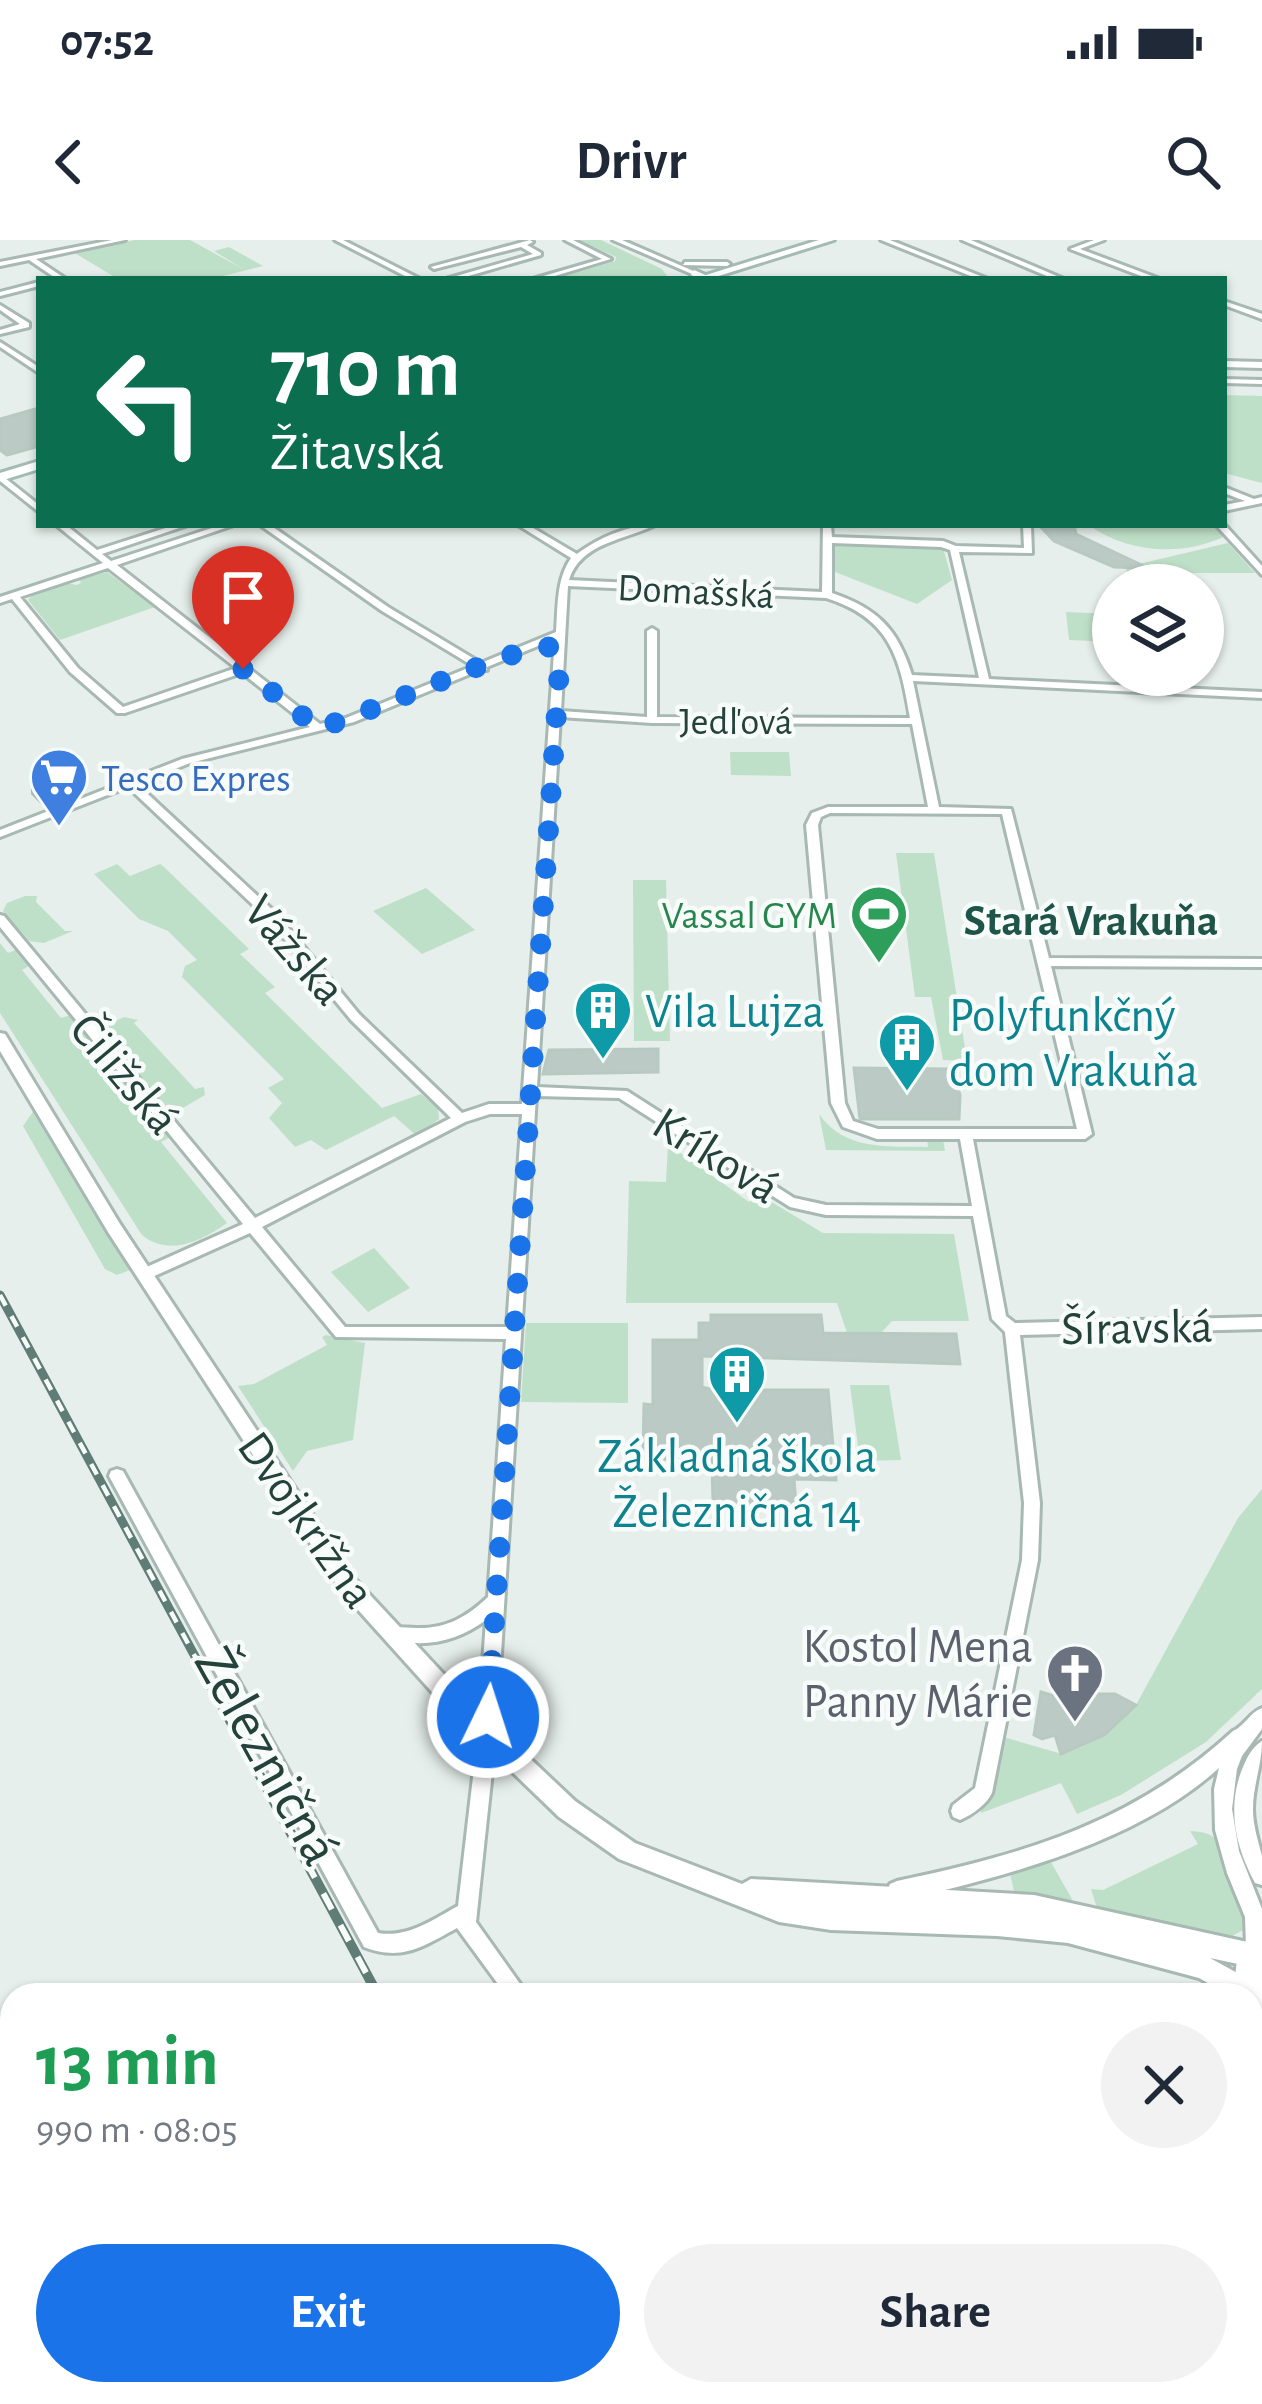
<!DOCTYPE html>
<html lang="en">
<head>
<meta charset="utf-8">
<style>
	:root { --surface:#fff; --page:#f2f2f3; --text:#1f2937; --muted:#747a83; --accent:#1a73e8 }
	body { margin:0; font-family:"Alegreya Sans",sans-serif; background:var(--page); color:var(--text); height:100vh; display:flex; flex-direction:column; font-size:45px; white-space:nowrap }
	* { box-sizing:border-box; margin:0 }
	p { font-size:39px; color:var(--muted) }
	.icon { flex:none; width:66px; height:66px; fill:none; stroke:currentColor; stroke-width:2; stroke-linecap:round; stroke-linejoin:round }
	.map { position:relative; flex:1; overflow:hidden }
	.details { position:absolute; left:0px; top:1743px; width:1263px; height:423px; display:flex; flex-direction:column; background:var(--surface); border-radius:36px 36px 0 0; box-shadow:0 3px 9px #0004 }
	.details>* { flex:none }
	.top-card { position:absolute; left:36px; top:36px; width:1191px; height:252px; border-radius:0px; box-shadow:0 3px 9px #0004; background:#0b6e4f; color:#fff; overflow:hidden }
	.tools { position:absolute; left:1092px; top:324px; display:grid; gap:24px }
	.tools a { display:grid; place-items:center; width:132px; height:132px; border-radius:50%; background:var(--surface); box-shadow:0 3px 9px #0004; font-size:60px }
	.pin { position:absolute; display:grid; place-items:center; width:102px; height:102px; color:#fff; margin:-123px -51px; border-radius:50% 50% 50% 0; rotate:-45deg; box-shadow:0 0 12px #0007 }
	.pin .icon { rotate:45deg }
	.me { position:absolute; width:132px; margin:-66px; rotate:4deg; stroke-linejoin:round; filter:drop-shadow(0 0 9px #0008) }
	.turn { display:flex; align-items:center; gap:42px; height:252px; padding:0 36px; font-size:54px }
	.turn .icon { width:156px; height:156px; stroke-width:2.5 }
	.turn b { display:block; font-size:84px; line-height:102px }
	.round { display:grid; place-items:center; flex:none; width:126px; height:126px; border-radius:63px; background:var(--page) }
	.head { display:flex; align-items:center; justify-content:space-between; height:204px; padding:0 36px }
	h1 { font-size:72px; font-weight:700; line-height:90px; color:#1e9e55 }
	.button { display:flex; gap:24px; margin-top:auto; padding:24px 36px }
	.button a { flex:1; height:138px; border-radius:72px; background:var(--accent); color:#fff; font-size:48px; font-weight:700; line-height:138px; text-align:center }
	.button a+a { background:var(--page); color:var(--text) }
	.status { display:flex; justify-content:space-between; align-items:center; height:84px; padding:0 60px; background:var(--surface); direction:ltr }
	.status svg { height:33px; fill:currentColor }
	header { display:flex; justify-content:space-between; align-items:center; height:156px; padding:0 36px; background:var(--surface); font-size:54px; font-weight:700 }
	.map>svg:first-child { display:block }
	.green { fill:#bfe0c8 }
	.building { fill:#bbcac4; stroke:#b8c9c2; stroke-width:3 }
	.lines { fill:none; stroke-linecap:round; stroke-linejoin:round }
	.minor-casing { stroke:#a8b8b2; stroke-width:6 }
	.tertiary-casing { stroke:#a8b8b2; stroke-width:6 }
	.secondary-casing { stroke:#a4bbb3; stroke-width:6 }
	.minor { fill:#fff; fill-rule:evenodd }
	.tertiary { fill:#fff; fill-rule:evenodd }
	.secondary { fill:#fff; fill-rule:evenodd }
	.rail-far1-casing { stroke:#5f7d75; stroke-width:9 }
	.rail-casing { stroke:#5f7d75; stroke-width:10 }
	.rail-far1 { stroke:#f7fbf9; stroke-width:4.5; stroke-dasharray:12; stroke-linecap:butt }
	.rail { stroke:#f7fbf9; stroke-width:6; stroke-dasharray:18; stroke-linecap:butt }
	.route { stroke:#1a73e8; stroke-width:21; stroke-dasharray:0 37.8 }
	.labels { text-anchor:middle; stroke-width:9; stroke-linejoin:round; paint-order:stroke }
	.far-street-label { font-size:39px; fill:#24423a; stroke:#f7fbf9 }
	.far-shop-label { font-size:39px; fill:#366cbe; stroke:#f7fbf9; text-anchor:start }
	.far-leisure-label { font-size:39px; fill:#27864d; stroke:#f7fbf9; text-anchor:end }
	.far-quarter-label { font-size:45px; font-weight:bold; fill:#1f5548; stroke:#f7fbf9 }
	.street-label { font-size:48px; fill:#24423a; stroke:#f7fbf9 }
	.culture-label { font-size:48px; fill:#0d838f; stroke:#f7fbf9; text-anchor:start }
	.worship-label { font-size:48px; fill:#5b616d; stroke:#f7fbf9; text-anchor:end }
	.near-street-label { font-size:57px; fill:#24423a; stroke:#f7fbf9 }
</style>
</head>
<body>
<div class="status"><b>07:52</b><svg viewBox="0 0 49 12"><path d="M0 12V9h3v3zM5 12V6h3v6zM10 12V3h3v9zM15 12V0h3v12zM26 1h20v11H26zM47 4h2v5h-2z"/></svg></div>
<header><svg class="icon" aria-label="back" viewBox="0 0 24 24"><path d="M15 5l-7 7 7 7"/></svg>Drivr<svg class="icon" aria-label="search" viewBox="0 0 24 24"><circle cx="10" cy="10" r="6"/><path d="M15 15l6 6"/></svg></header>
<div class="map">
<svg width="1262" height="2164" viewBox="0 0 1262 2164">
	<rect width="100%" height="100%" fill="#e6efeb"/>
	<!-- green -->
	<g class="green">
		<path d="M135 0H190L243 29 214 11 229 7 263 26 211 39H118L73 12Z"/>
		<path d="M577 0H601L662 29 667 36 553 39 615 21 616 17Z"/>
		<path d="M1224 155 1262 156V243L1224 233Z"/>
		<path d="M1089 285H1213L1225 296C1183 317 1126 313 1089 285Z"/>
		<path d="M1228 303 1255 333H1127L1126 327Z"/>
		<path d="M835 304 943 308 952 340 917 364 835 332Z"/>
		<path d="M107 332 155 367 60 400 28 360C35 350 64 340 76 345L81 343 79 339Z"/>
		<path d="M1066 372 1113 374V402L1069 400Z"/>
		<path d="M730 512H789L791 536 731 535Z"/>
		<path d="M896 613H934L967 821 943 820 931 757H915Z"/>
		<path d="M117 624 130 636 160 624 164 627 249 709 240 714 275 747 265 753 382 868 421 854 438 868 439 879 417 896 394 876 326 910 311 900 295 907 269 878 282 863 268 848 284 839 182 737 185 726 197 720 168 691 139 679 94 634Z"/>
		<path d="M633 640H666L670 801H634Z"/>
		<path d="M426 648 475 690 422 714 373 671Z"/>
		<path d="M25 656H37L36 662 65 691H73L44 703 29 701 3 671 7 663Z"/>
		<path d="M0 703 8 713 18 709 31 725 22 730 61 778 71 775 170 897 161 902 227 983C202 1001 169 1017 142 995L0 773Z"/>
		<path d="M124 777 138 780 134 783 195 849 204 847 205 855 181 869 166 868 106 792 109 784Z"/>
		<path d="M35 869 130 1030 117 1035 105 1029 23 886Z"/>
		<path d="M819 874C845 911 887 906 928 907L927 899H943L945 911 826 910Z"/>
		<path d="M668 904 749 962 760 955 823 993 954 994 969 1081H892L881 1093H847L837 1063H626L629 941 666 942Z"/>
		<path d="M374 1008 410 1048 368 1072 331 1032Z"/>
		<path d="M526 1083H628V1163L521 1162Z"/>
		<path d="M326 1095 365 1103 353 1200 307 1211 293 1231 238 1146 254 1144 327 1105 322 1097Z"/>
		<path d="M850 1145H889L901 1220 860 1221Z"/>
		<path d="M1262 1249V1449L1206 1502 1121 1555 1077 1574 1061 1543 981 1573 993 1494 1062 1514 1104 1495 1136 1465 1238 1278Z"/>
		<path d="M1190 1591C1201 1592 1210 1592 1218 1601 1232 1620 1244 1666 1245 1689L1223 1701 1107 1676 1096 1665 1091 1649 1103 1650 1198 1604Z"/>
		<path d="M1048 1617 1072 1659 1067 1663 1015 1655 1009 1630Z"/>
	</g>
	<!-- building -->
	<g class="building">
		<path d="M39 168V206L7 215 0 210V179Z"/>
		<path d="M1039 285H1074L1076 294 1148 328 1114 327 1054 301Z"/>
		<path d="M658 809V832L543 834 549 810Z"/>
		<path d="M854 828 952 829 960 855 959 879H860Z"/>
		<path d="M711 1075H821L823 1093 956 1094 960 1124 702 1116V1147L713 1150H828L836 1240 794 1239 796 1265H713L712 1220 643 1219 644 1164 653 1165V1100H699V1083H711Z"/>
		<path d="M1041 1452 1067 1460 1076 1454H1115L1136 1465 1104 1495 1061 1514 1055 1495 1042 1499 1034 1495Z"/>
	</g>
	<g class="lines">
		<!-- minor casing -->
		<g class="minor-casing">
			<g id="minor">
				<path d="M112 0H125L36 19 66 39H57L29 20 0 26V22Z"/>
				<path d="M335 0H343L420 39H411Z"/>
				<path d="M530 0 533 2 527 5 541 13V15L458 39H446L533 14 521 7 434 29 431 27Z"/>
				<path d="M565 0H573L611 19 545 39H533L602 19Z"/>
				<path d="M613 0H622L698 33 692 34Z"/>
				<path d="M881 0H890L988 39H978Z"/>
				<path d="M962 0H971L1064 39H1054Z"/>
				<path d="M1094 0H1104L1080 9 1160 39H1149L1070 9Z"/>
				<path d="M685 22H727L730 24 727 26 683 25Z"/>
				<path d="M39 42V46L0 56V52Z"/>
				<path d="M1224 61 1262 74V79L1224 65Z"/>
				<path d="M0 65 29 83V87L0 94V90L20 84 0 70Z"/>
				<path d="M0 102 39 127V133L0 107Z"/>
				<path d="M1224 139 1262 140V144L1224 143Z"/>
				<path d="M0 234 39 265V272L0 241Z"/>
				<path d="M1224 247 1254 259 1262 257V263L1224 271V265L1245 261 1224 253Z"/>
				<path d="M1224 284 1262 326V335L1216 285Z"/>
				<path d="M56 285H66L97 310 175 285H188L102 314 111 321 221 285H234L117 325 320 484 346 478 473 426 382 371 260 285H270L388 367 481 423 556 392C558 366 556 340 571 318L518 285H528L577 314C598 298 628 285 655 285 625 300 580 303 569 340L822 352 823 285H831L832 297 943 301 956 306 1024 308 1023 285H1031L1032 313 959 312 989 439 1262 452V458L913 441 939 567 1011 569 1049 718 1262 719V727L1051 726 1092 894 1085 899H973L1006 1076 1015 1083 1262 1077V1089L1020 1095 1040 1263 1038 1320 992 1553C987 1564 972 1575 960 1580L953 1577 951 1571 953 1565 975 1548 1022 1320 1024 1263 1005 1092 992 1079 973 976 826 975 790 967 619 858 536 856 496 1494 476 1682 528 1755H506L457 1688C424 1706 402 1722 364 1707L109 1236 111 1231 117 1229 123 1231 378 1693C408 1698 432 1680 458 1666L478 1494 486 1380C456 1402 423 1409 387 1398L384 1393 387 1388C397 1386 406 1388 416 1388 446 1389 467 1377 488 1357L506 1099 336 1097 250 993 150 1038H140L138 1034 140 1030 243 984 0 687V675L4 676 255 978 451 878 351 780 269 680 128 547 0 597V590L51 570 34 553V549H42L60 567 182 519 310 487 242 433 125 473H117L70 432 12 359 0 363V357L103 323ZM832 303 941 307 950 310 979 438 912 435C898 389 877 368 832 353ZM108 328 236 428 123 467 78 428 20 357ZM568 346 826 358C890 378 900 417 910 478L657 477V391L652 388 647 391V477L561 471ZM555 399 522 864H489L462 873 359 774 277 674 137 544 190 523 354 482 480 430H487V427ZM560 477 652 483 912 484 928 567H828L812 573 806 585 831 863 843 887 877 899H960L972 966 826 965 794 958 627 851 537 847ZM830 573 1002 574 1077 889H878L853 881 845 863 818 585 821 577ZM490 874H522L507 1087H345L262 987 465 882Z"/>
				<path d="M1262 1468V1489L1242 1516 1237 1529 1232 1569 1239 1611 1262 1669V1713L1256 1716 1249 1713 1246 1706 1245 1677 1227 1633 1215 1590 1214 1549 1219 1528C1138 1602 1002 1638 897 1661L890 1658 887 1651 890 1644 897 1641C1026 1614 1134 1582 1233 1491 1245 1486 1250 1472 1262 1468Z"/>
				<path d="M1262 1501C1262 1525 1253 1545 1253 1569 1253 1586 1258 1600 1262 1616 1262 1625 1262 1636 1262 1645L1255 1643C1236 1608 1227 1570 1241 1532 1246 1519 1251 1508 1262 1501Z"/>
			</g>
		</g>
		<!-- tertiary casing -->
		<g class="tertiary-casing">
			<g id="tertiary">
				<path d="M694 30 710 37 711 39H700L691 35Z"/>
				<path d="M1224 121 1262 122V128L1224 127Z"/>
				<path d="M0 793 5 794 120 984 356 1340 466 1458 575 1561 635 1603 742 1644 751 1639 1034 1655 1252 1703 1262 1710 1260 1723 1252 1727 1210 1718 1261 1746V1764L1251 1767V1755H1229L1199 1738 1068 1703 997 1696 831 1690 779 1682 619 1619 559 1577 450 1472 342 1352 108 992 0 811Z"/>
			</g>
		</g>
		<!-- secondary casing -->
		<g class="secondary-casing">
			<g id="secondary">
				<path d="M819 0H834L709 39H693Z"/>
				<path d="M39 221V229L0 241V233Z"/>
				<path d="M1262 1687V1790L1251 1784V1755H1238C1232 1730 1237 1699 1262 1687Z"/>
				<path d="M12 2108V2141L0 2146V2113Z"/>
				<path d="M364 2154H396L400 2164H368Z"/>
			</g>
		</g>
		<!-- minor -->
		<use href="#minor" class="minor"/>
		<!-- tertiary -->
		<use href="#tertiary" class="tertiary"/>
		<!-- secondary -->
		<use href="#secondary" class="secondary"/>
		<!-- rail-far1 casing -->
		<g class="rail-far1-casing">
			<path id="rail-far1" d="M0 1055 239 1498"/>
		</g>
		<!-- rail casing -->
		<g class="rail-casing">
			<g id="rail">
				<path d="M238 1495 378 1755"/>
				<path d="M593 2154 598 2164"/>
			</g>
		</g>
		<!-- rail-far1 -->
		<use href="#rail-far1" class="rail-far1"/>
		<!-- rail -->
		<use href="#rail" class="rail"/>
	</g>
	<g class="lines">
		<!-- route -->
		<path class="route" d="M243 429 318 488C365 476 520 403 550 407L560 421 488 1477"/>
	</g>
	<!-- icons -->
	<defs>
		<g id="supermarket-pin" transform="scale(3)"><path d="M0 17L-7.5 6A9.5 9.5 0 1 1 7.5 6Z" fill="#3f7fe0" stroke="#f7fbf9"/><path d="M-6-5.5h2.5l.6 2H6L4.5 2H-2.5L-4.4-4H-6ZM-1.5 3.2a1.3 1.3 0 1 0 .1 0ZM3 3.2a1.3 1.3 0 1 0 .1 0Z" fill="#fff"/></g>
		<g id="stadium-pin" transform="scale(3)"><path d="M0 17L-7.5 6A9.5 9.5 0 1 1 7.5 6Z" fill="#2e9e5b" stroke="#f7fbf9"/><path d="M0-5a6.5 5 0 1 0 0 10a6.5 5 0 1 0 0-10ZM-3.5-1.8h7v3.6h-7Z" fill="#fff"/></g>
		<g id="building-pin" transform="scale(3)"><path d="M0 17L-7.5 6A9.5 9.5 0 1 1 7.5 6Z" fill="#0f9aa8" stroke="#f7fbf9"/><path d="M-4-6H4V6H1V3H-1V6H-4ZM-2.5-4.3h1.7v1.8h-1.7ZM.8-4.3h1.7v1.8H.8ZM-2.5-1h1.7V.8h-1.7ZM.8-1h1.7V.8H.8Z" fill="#fff"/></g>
		<g id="church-pin" transform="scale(3)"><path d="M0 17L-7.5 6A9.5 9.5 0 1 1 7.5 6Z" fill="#6b7280" stroke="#f7fbf9"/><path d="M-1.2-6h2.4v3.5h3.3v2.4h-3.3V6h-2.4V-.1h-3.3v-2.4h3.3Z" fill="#fff"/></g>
	</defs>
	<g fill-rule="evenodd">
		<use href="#supermarket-pin" x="59" y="537"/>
		<use href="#stadium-pin" x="879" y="674"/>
		<use href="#building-pin" x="603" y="770"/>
		<use href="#building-pin" x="907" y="802"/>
		<use href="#building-pin" x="737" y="1134"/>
		<use href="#church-pin" x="1075" y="1433"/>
	</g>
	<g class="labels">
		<!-- far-street labels -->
		<g class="far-street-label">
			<text transform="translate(696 350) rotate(3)" y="14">Domašská</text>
			<text x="736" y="494">Jedľová</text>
		</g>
		<!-- far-shop labels -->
		<g class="far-shop-label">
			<text x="101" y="551">Tesco Expres</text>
		</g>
		<!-- far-leisure labels -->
		<g class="far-leisure-label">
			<text x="837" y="688">Vassal GYM</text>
		</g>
		<!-- far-quarter labels -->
		<g class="far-quarter-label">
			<text x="1091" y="695">Stará Vrakuňa</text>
		</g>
		<!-- street labels -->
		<g class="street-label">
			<text transform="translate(296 709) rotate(49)" y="17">Vážska</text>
			<text transform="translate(126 833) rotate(50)" y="17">Čiližská</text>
			<text transform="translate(717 914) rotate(32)" y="17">Kríková</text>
			<text transform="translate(1137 1086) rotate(-1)" y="17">Šíravská</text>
			<text transform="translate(308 1279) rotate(55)" y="17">Dvojkrížna</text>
		</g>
		<!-- culture labels -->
		<g class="culture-label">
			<text x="645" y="787">Vila Lujza</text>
			<text x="949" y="791">Polyfunkčný<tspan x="949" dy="55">dom Vrakuňa</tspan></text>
			<text x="737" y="1232" text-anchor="middle">Základná škola<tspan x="737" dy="55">Železničná 14</tspan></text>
		</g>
		<!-- worship labels -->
		<g class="worship-label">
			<text x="1033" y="1422">Kostol Mena<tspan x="1033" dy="55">Panny Márie</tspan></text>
		</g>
		<!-- near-street labels -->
		<g class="near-street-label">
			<text transform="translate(269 1515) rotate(61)" y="20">Železničná</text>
		</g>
	</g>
</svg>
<div class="tools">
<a><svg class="icon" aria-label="layers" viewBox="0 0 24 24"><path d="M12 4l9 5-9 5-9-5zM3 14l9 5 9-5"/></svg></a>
</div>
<div class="pin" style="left:243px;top:429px;background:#d93025"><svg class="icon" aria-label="arrive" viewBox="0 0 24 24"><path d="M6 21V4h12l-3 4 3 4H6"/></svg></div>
<svg class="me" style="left:488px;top:1477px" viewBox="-20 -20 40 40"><circle r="17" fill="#1a73e8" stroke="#fff" stroke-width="3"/><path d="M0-11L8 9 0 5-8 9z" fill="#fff"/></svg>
<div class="top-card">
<div class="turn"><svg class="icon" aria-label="left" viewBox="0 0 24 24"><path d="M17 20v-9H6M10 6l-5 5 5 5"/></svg><div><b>710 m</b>Žitavská</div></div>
</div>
<section class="details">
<div class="head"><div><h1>13 min</h1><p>990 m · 08:05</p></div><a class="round"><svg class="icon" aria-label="close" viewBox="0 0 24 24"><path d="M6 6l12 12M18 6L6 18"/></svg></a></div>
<div class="button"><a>Exit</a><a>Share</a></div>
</section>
</div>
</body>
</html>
